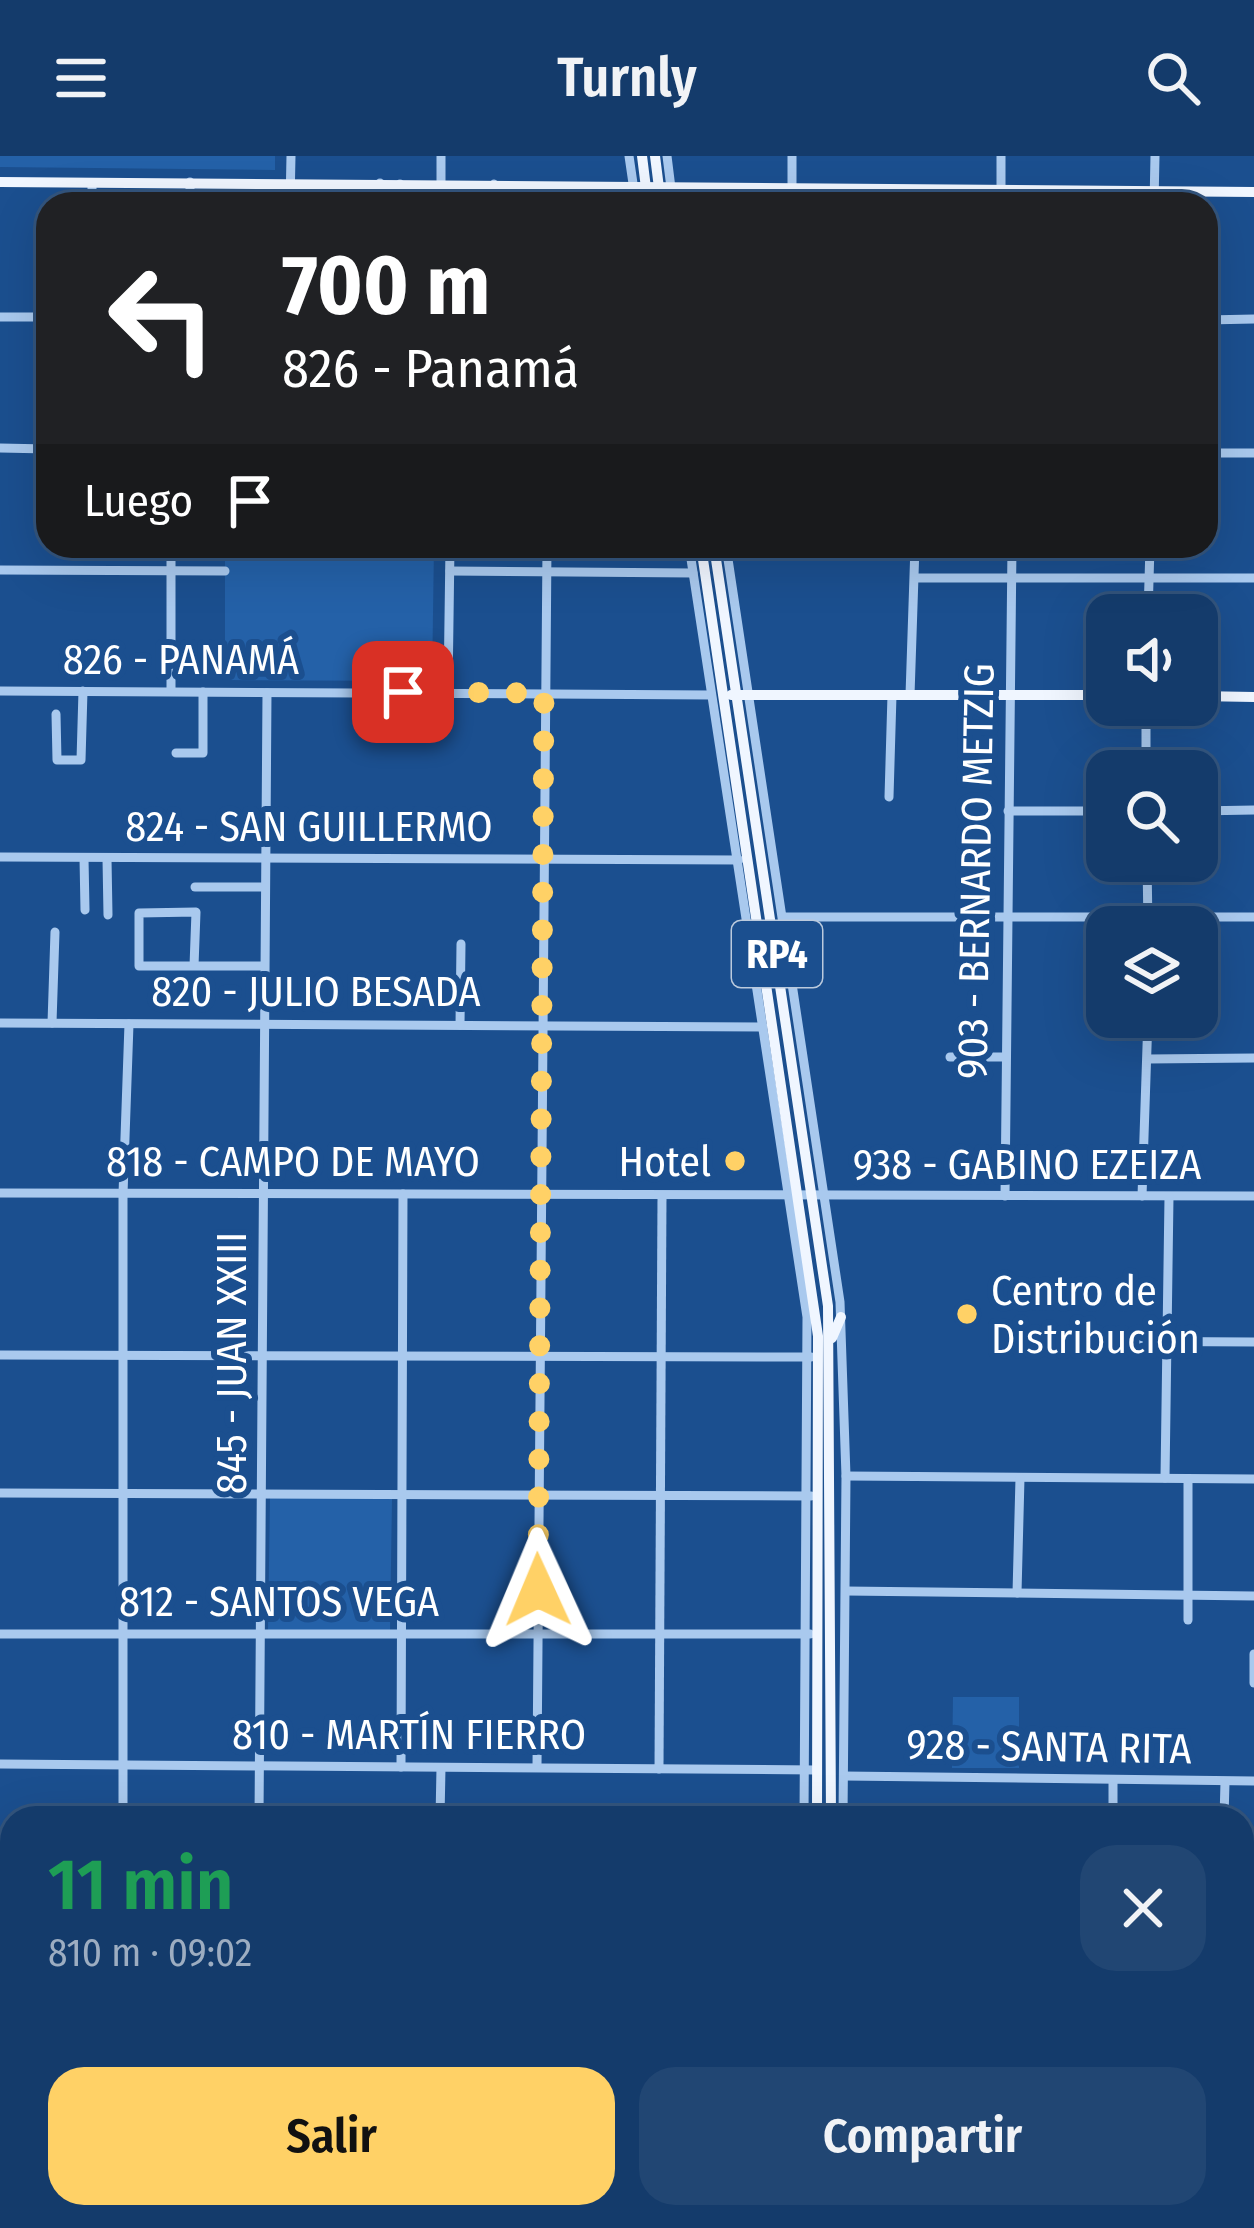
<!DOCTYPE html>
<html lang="es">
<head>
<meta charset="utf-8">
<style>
	:root { --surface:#143b6b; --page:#214673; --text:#f1f3f6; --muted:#9dadc1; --line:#33557e; --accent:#ffd166 }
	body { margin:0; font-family:"Fira Sans Condensed",sans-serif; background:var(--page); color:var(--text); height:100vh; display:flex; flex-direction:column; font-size:45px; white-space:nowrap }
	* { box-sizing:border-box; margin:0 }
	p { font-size:39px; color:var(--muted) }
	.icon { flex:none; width:66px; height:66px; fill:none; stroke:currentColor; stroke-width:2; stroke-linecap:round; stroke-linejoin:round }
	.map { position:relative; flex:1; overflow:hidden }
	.details { position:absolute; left:0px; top:1650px; width:1254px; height:423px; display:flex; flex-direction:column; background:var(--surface); border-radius:36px 36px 0 0; box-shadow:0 12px 48px #0002,0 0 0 3px var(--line) }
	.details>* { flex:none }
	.top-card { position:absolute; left:36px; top:36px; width:1182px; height:366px; border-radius:36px; box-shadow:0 12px 48px #0002,0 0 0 3px var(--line); background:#202124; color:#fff; overflow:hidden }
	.controls { position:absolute; left:1086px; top:438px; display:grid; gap:24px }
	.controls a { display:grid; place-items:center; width:132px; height:132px; border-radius:24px; background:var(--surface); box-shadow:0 12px 48px #0002,0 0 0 3px var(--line); font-size:60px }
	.pin { position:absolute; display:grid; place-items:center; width:102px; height:102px; color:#fff; margin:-51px; border-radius:24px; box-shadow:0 6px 18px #0006 }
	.me { position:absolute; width:132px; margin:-66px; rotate:359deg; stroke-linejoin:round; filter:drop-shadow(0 0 9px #0008) }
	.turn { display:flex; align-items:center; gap:42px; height:252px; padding:0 48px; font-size:54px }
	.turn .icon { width:156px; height:156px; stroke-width:2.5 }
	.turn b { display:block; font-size:84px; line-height:102px }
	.then { display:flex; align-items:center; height:114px; padding:0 48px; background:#0003; gap:24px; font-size:45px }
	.round { display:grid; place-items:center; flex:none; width:126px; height:126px; border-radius:36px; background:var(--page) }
	.overview { display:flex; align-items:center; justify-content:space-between; height:204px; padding:0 48px }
	h1 { font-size:72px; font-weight:600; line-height:90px; color:#1e9e55 }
	.cta { display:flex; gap:24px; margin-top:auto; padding:24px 48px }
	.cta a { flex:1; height:138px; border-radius:36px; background:var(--accent); color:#111; font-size:48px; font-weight:600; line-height:138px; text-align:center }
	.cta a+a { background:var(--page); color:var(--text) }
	header { display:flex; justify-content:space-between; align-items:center; height:156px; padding:0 48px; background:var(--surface); font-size:54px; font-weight:600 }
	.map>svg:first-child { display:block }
	.green { fill:#2461a8 }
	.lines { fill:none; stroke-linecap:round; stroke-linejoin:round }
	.minor { stroke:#a9c9ee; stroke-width:9 }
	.major { stroke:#f0f6ff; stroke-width:10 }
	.route { stroke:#ffd166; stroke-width:21; stroke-dasharray:0 37.8 }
	.poi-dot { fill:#ffd166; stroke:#1b4f8f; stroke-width:4.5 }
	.labels { text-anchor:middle; stroke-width:12; stroke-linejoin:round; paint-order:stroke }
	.shield { fill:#1b4f8f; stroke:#bbcadd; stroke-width:3 }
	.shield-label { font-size:39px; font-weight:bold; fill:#fff }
	.street-label { font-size:42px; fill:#fff; stroke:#1b4f8f }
	.poi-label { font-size:42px; fill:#fff; stroke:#1b4f8f; text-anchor:end }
</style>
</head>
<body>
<header><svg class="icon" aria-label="menu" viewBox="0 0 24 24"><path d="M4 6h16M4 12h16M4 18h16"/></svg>Turnly<svg class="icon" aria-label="search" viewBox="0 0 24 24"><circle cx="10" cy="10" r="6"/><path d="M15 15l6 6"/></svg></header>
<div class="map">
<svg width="1254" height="2072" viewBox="0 0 1254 2072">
	<rect width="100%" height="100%" fill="#1b4f8f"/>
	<!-- green -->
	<g class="green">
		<path d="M0 0H275V14L0 11Z"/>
		<path d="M225 390H434L432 525 225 524Z"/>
		<path d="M270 1341 392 1342 390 1475 268 1474Z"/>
		<path d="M953 1541H1019V1612H952Z"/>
		<rect x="0" y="1814" width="12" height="216"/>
		<path d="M0 2049 12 2050V2061H145L144 2072H0Z"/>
	</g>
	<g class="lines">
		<!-- minor -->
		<g class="minor">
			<path d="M629 0 636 48"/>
			<path d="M667 0 673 48"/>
			<path d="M380 27V48"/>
			<path d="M400 28V48"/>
			<path d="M441 28V0"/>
			<path d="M792 32V0"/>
			<path d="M840 33V48"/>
			<path d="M1001 35V0"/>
			<path d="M92 48V27"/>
			<path d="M190 48V26"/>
			<path d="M290 48 291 0"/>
			<path d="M493 48 494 28"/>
			<path d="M937 48 938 35"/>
			<path d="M1154 48 1155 0"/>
			<path d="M0 161H48"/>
			<path d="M1206 164 1254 163"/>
			<path d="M0 292 48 293"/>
			<path d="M1206 297H1254"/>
			<path d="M689 390 807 1161 804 1662"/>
			<path d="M726 390 840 1146 846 1320 843 1662"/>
			<path d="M0 414 225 415"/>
			<path d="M450 415 693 417"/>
			<path d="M915 422H1254"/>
			<path d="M1148 459 1150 390"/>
			<path d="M0 535 711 539"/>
			<path d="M171 535V390"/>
			<path d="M448 536 450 390"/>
			<path d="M910 539 915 390"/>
			<path d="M56 558 57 604H81L83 535"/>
			<path d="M176 597H203V536"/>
			<path d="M1146 615V549"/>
			<path d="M889 641 892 539"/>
			<path d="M1008 655H1107"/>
			<path d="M1197 655 1254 654"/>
			<path d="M0 701 739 704"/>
			<path d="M84 702 85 754"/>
			<path d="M107 703 108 759"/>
			<path d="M1147 705 1148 771"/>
			<path d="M195 731H265"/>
			<path d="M785 761H1254"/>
			<path d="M194 810 196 756 139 757V810H264"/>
			<path d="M0 867 763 871"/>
			<path d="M52 867 55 776"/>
			<path d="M460 869 461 788"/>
			<path d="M950 901H1006"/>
			<path d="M1148 903 1254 902"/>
			<path d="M0 1037 1254 1040"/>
			<path d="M1005 1040 1012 390"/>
			<path d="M1142 1040 1148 861"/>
			<path d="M1072 1185 1254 1186"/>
			<path d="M0 1199 811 1201"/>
			<path d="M846 1320 1254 1323"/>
			<path d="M1165 1322 1169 1041"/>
			<path d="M0 1337 811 1340"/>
			<path d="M846 1435 1254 1440"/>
			<path d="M1017 1437 1020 1322"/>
			<path d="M1188 1464V1323"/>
			<path d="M0 1478H810"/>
			<path d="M1254 1498V1527"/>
			<path d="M0 1608 817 1614"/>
			<path d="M401 1611 403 1038"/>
			<path d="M537 1611 547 390"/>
			<path d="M659 1613 662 1040"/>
			<path d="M844 1620 1254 1625"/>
			<path d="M123 1662V1038L129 868"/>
			<path d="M259 1662 267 537"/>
			<path d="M440 1662 441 1612"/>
			<path d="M1113 1662V1625"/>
			<path d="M1224 1662 1225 1626"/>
			<path d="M0 1762H12"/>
			<path d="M1242 1776H1254"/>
			<path d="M1242 1925H1254"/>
			<path d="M0 2040H12"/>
			<path d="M258 2061 276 2072"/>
			<path d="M602 2061V2072"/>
			<path d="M803 2061 804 2072"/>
			<path d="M844 2061 846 2072"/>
			<path d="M1214 2061 1215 2072"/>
			<path d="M153 2072 154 2061"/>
			<path d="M249 2072V2061"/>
			<path d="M427 2072V2061"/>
			<path d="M769 2072 783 2061"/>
			<path d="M1112 2072V2061"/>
		</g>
		<!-- major -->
		<g class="major">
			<path d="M642 0 648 48"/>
			<path d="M655 0 661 48"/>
			<path d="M0 26 1254 36"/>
			<path d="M701 390 818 1180 817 1662"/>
			<path d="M714 390 828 1150 831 1662"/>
			<path d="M731 539H1107"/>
			<path d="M1197 540 1254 541"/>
			<path d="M832 1182 841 1161"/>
			<path d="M818 2061 819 2072"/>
			<path d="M831 2061 833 2072"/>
		</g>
	</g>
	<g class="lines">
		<!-- route -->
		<path class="route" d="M403 536 544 537 538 1434"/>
	</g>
	<!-- markers -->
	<g class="poi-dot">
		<circle cx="735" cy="1005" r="12"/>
		<circle cx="967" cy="1158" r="12"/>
	</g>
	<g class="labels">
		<!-- shield labels -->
		<rect class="shield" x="732" y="765" width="90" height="66" rx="9"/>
		<g class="shield-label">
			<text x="777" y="812">RP4</text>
		</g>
		<!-- street labels -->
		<g class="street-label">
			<text x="181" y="518">826 - PANAMÁ</text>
			<text x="309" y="685">824 - SAN GUILLERMO</text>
			<text transform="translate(975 715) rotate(-89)" y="15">903 - BERNARDO METZIG</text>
			<text x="316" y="850">820 - JULIO BESADA</text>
			<text x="293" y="1020">818 - CAMPO DE MAYO</text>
			<text x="1027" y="1023">938 - GABINO EZEIZA</text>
			<text transform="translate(231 1207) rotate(-90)" y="15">845 - JUAN XXIII</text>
			<text x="279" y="1460">812 - SANTOS VEGA</text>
			<text x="409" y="1593">810 - MARTÍN FIERRO</text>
			<text transform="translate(1049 1590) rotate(1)" y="15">928 - SANTA RITA</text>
		</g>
		<!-- poi labels -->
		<g class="poi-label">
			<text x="711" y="1020">Hotel</text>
			<text x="991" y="1149" text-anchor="start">Centro de<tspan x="991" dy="48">Distribución</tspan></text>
		</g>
	</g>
</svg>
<div class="controls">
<a><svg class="icon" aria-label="sound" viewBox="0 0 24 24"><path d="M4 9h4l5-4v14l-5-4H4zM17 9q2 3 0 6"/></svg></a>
<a><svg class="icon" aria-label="search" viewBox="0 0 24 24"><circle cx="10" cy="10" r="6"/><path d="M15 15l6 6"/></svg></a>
<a><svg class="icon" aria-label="layers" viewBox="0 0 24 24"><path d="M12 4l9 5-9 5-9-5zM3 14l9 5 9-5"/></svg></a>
</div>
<div class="pin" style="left:403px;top:536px;background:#d93025"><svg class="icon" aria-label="arrive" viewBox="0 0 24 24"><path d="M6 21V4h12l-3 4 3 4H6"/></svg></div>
<svg class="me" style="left:538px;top:1434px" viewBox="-20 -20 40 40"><path d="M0-17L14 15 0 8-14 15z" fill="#ffd166" stroke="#fff" stroke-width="4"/></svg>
<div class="top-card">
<div class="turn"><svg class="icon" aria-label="left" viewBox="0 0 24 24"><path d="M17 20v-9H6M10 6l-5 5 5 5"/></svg><div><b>700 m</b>826 - Panamá</div></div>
<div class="then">Luego<svg class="icon" aria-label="arrive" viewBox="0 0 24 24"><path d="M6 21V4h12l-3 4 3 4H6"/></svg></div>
</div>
<section class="details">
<div class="overview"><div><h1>11 min</h1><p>810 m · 09:02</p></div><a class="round"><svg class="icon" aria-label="close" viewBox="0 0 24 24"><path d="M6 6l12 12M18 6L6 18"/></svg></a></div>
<div class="cta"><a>Salir</a><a>Compartir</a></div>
</section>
</div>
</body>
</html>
